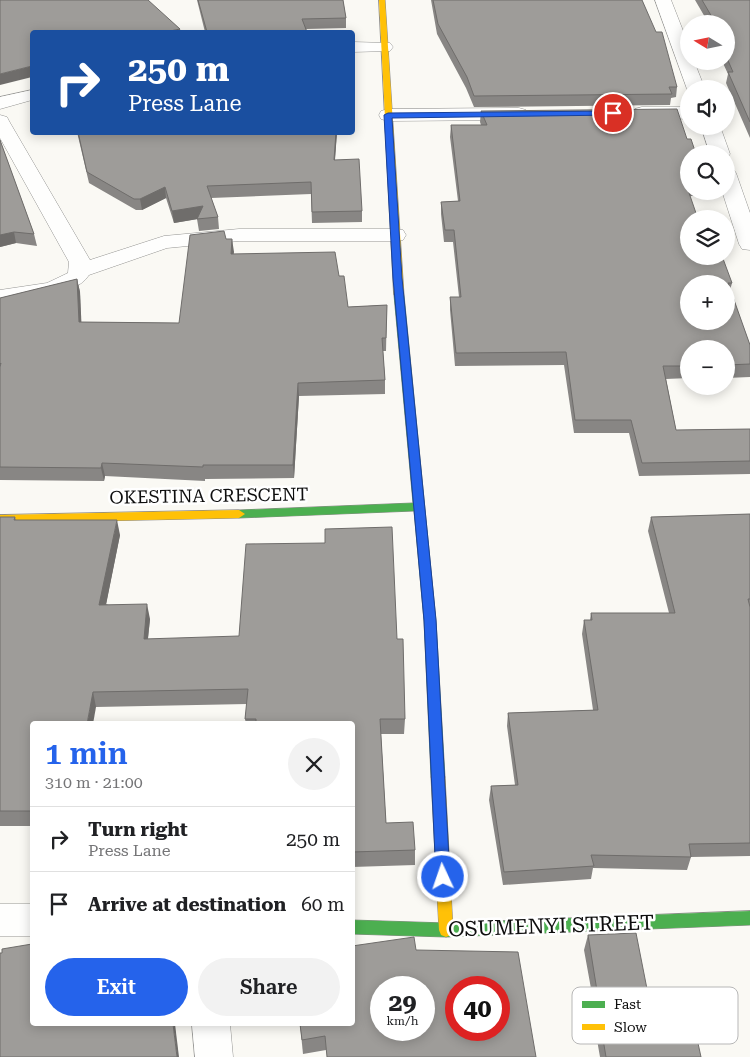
<!DOCTYPE html>
<html lang="en">
<head>
<meta charset="utf-8">
<style>
	:root { --surface:#fff; --page:#f2f2f2; --text:#202124; --muted:#757577; --line:#e0e0e0; --accent:#2563eb }
	body { margin:0; font-family:"Roboto Serif",serif; background:var(--page); color:var(--text); height:100vh; display:flex; flex-direction:column; font-size:19px; white-space:nowrap }
	* { box-sizing:border-box; margin:0 }
	p { font-size:16px; color:var(--muted) }
	.icon { flex:none; width:28px; height:28px; fill:none; stroke:currentColor; stroke-width:2; stroke-linecap:round; stroke-linejoin:round }
	.map { position:relative; flex:1; overflow:hidden }
	.sheet { position:absolute; left:30px; top:721px; width:325px; height:305px; display:flex; flex-direction:column; background:var(--surface); border-radius:5px; box-shadow:0 2px 12px #0003 }
	.sheet>* { flex:none }
	.hud { position:absolute; left:30px; top:30px; width:325px; height:105px; border-radius:5px; box-shadow:0 2px 12px #0003; background:#1a4fa0; color:#fff; overflow:hidden }
	.needle { width:32px; rotate:280deg }
	.fabs { position:absolute; left:680px; top:15px; display:grid; gap:10px }
	.fabs a { display:grid; place-items:center; width:55px; height:55px; border-radius:50%; background:var(--surface); box-shadow:0 2px 12px #0003; font-size:25px }
	.speed { position:absolute; left:370px; top:976px; display:flex; gap:10px; font-size:25px; font-weight:700; text-align:center }
	.speed>* { display:grid; place-content:center; width:65px; height:65px; border-radius:50%; background:var(--surface); box-shadow:0 2px 12px #0003; line-height:1 }
	.speed small { font-size:12px; font-weight:400 }
	.speed .limit { border:8px solid #d22; background:#fff; color:#111 }
	.pin { position:absolute; display:grid; place-items:center; width:42px; height:42px; color:#fff; margin:-21px; border:2px solid #fff; border-radius:50%; box-shadow:0 1px 5px #0007 }
	.me { position:absolute; width:55px; margin:-28px; rotate:357deg; stroke-linejoin:round; filter:drop-shadow(0 0 4px #0008) }
	.turn { display:flex; align-items:center; gap:18px; height:105px; padding:0 15px; font-size:22px }
	.turn .icon { width:65px; height:65px; stroke-width:2.5 }
	.turn b { display:block; font-size:35px; line-height:42px }
	.round { display:grid; place-items:center; flex:none; width:52px; height:52px; border-radius:26px; background:var(--page) }
	.head { display:flex; align-items:center; justify-content:space-between; height:85px; padding:0 15px }
	h1 { font-size:30px; font-weight:600; line-height:38px; color:var(--accent) }
	.action { display:flex; gap:10px; margin-top:auto; padding:10px 15px }
	.action a { flex:1; height:58px; border-radius:30px; background:var(--accent); color:#fff; font-size:20px; font-weight:600; line-height:58px; text-align:center }
	.action a+a { background:var(--page); color:var(--text) }
	ul { padding:0; list-style:none }
	li { display:flex; align-items:center; gap:15px; height:65px; padding:0 15px; border-top:1px solid var(--line) }
	li div { flex:1 }
	li b { display:block; font-size:19px }
	li em { font-style:normal }
	.map>svg:first-child { display:block }
	.lines { fill:none; stroke-linecap:round; stroke-linejoin:round }
	.street-casing { stroke:#949492; stroke-width:1 }
	.fast-casing { stroke:#8b8a88; stroke-width:1 }
	.slow-casing { stroke:#8b8a88; stroke-width:1 }
	.street { fill:#fefefd; fill-rule:evenodd }
	.fast { fill:#4caf50; fill-rule:evenodd }
	.slow { fill:#ffc107; fill-rule:evenodd }
	.wall { fill:#888684 }
	.shaded-wall { fill:#6f6d6b }
	.building { fill:#9e9c99; stroke:#6f6d6b; fill-rule:evenodd }
	.route { fill:#2563eb; stroke:#184099 }
	.labels { text-anchor:middle; stroke-width:5; stroke-linejoin:round; paint-order:stroke }
	.street-label { font-size:18px; fill:#0e0e0e; stroke:#fff }
	.near-street-label { font-size:21px; fill:#0e0e0e; stroke:#fff }
	.key { fill:#fff; stroke:#b7b7b7; stroke-width:1 }
	.key-label { font-size:14px; fill:#0e0e0e }
</style>
</head>
<body>
<div class="map">
<svg width="750" height="1057" viewBox="0 0 750 1057">
	<rect width="100%" height="100%" fill="#faf9f4"/>
	<g class="lines">
		<!-- street casing -->
		<g class="street-casing">
			<g id="street">
				<path d="M655 0H671L689 46V61H694L705 89H689V92L687 89Z"/>
				<path d="M352 42 390 43 393 47 390 51 352 52Z"/>
				<path d="M32 90V100L0 109V97Z"/>
				<path d="M642 107H689V119L635 117 633 113 635 109Z"/>
				<path d="M519 108 526 110 528 114 526 118 519 120 388 121 381 119 379 115 381 111 388 109Z"/>
				<path d="M0 115 7 117 9 121 90 260 164 236 239 229H395L403 230 406 235 403 240 395 241H239L167 248 89 275C74 298 25 300 0 304V290L47 283 68 273 69 262 0 138Z"/>
				<path d="M701 126H720L730 154 727 158 726 154H710Z"/>
				<path d="M726 167 733 169 736 173 750 213V250L742 249 739 244 722 191H726Z"/>
				<rect x="0" y="904" width="32" height="32"/>
				<path d="M192 1024H230L233 1057H195Z"/>
			</g>
		</g>
		<!-- fast casing -->
		<g class="fast-casing">
			<g id="fast">
				<path d="M399 292 404 295 436 621 445 777 443 781 438 783 433 781 431 777 424 621 414 511 239 518 233 514 239 510 413 503 394 295Z"/>
				<path d="M750 911V925L446 937 352 934V920L446 923Z"/>
			</g>
		</g>
		<!-- slow casing -->
		<g class="slow-casing">
			<g id="slow">
				<path d="M379 0H385L404 295 399 298 394 295Z"/>
				<path d="M239 510 245 514 239 518 0 523V515Z"/>
				<path d="M438 771 443 773 445 777 453 930 451 935 446 937 441 935 439 930 431 777 433 773Z"/>
			</g>
		</g>
		<!-- street -->
		<use href="#street" class="street"/>
		<!-- fast -->
		<use href="#fast" class="fast"/>
		<!-- slow -->
		<use href="#slow" class="slow"/>
	</g>
	<!-- wall -->
	<g class="wall">
		<path d="M197 0H343L346 18V28L306 29 307 32H205Z"/>
		<path d="M431 0H642L677 87 676 97 671 98 670 105 474 107 466 88 437 34Z"/>
		<path d="M695 0H750V138L726 83 728 74 722 61H726V24H709Z"/>
		<path d="M481 111 689 154V191H705V196H690L689 256 732 283 730 290 750 345V377L726 378V349H689V378L666 379 676 430 750 429V474L639 476 629 433H574L564 365 455 366 450 310V297H459L453 242H444L441 214V202L458 201 450 137 451 125H481L480 122Z"/>
		<path d="M77 132H337L335 160 362 211V222L312 223 311 194 211 198 218 217 219 229 199 231 197 219 174 223 166 198 142 210H136L89 183Z"/>
		<path d="M0 140 34 234 37 246 16 243 0 247Z"/>
		<path d="M226 239H232L233 254 339 276 348 307 387 305 386 351H383L385 380V394L299 396 294 478 205 479V481L105 476 104 481 0 480V298L77 279 80 292 81 322 179 323Z"/>
		<path d="M750 514V856L691 857 687 870 593 868 591 879 503 885 489 800 491 786 515 785 507 726 508 713 593 710 582 634 584 620H590L591 613H669L648 531 651 517Z"/>
		<path d="M0 517H15L16 520 120 535 106 604 150 619 148 639H397L405 719 404 734H381L386 823 415 850V865L352 867V724H246L245 719 247 704 96 707 32 724V826H0Z"/>
		<path d="M588 935 648 994 701 1057H600L592 1011 594 1005 584 950Z"/>
		<path d="M300 1024H352L326 1050 303 1054Z"/>
	</g>
	<!-- shaded-wall -->
	<g class="shaded-wall">
		<path d="M180 29 181 32H165Z"/>
		<path d="M32 66V77L0 85V74Z"/>
		<path d="M336 132H337L334 171V160Z"/>
		<path d="M165 187 166 198 142 210 140 199Z"/>
		<path d="M203 206 204 218 174 223 172 211Z"/>
		<path d="M14 232 16 243 0 247V235Z"/>
		<path d="M232 239 234 252 232 267 231 254Z"/>
		<path d="M77 279 80 292 82 335 79 322Z"/>
		<path d="M298 383 299 396 294 478 293 465Z"/>
		<path d="M102 463 105 476 104 481 101 468Z"/>
		<path d="M117 520 120 535 103 620 99 605Z"/>
		<path d="M147 604 150 619 146 655 144 639Z"/>
		<path d="M93 692 96 707 93 724H87Z"/>
		<path d="M173 1024H175L179 1057H177Z"/>
	</g>
	<!-- building -->
	<g class="building">
		<path d="M0 0H148L180 29 165 32H32V66L0 74Z"/>
		<path d="M198 0H343L346 18 302 19 307 32H207Z"/>
		<path d="M433 0H642L656 32H662L677 87H669L672 94 474 96 467 77 438 24Z"/>
		<path d="M702 0H750V122L728 72H733L726 56V24H716Z"/>
		<path d="M677 109 687 139H691L696 154H689V184H686L698 219H689V256H722L732 283H728L750 345V364L726 365V349H689V366H663L676 430 750 429V461L642 463 631 420H575L566 352 456 353 450 297H461L454 230H445L441 202 460 201 451 125H487L481 111ZM689 284H726V321H689Z"/>
		<path d="M78 132H336L334 160 359 159 362 211 312 212 311 182 207 186 218 217 197 219 203 206 172 211 165 187 140 199H134L87 172Z"/>
		<path d="M0 140 34 234 14 232 0 235Z"/>
		<path d="M224 231 226 239H232L231 254 335 252 339 276H344L348 307 387 305 386 338H382L385 380 298 383 293 465H203V467L102 463 101 468 0 467V367L1 363 0 364V298L77 279 79 322 179 323 190 235Z"/>
		<path d="M750 514V599H748L750 607V843L689 844 691 857 591 855 594 866 504 872 491 786 518 785 508 713 598 710 584 620H592L591 613H675L651 517Z"/>
		<path d="M0 517H15L14 520H117L99 605 147 604 144 639 239 636 246 544 325 543V529L392 527 397 639H403L405 719H380L386 823 413 822 415 850 352 852V724H256V719H245L248 689 93 692 87 724H32V811H0Z"/>
		<path d="M636 933 648 994 687 993 701 1057H606L596 997H598L588 935Z"/>
		<path d="M414 937 416 950 518 952 536 1057H327L325 1036 302 1040 300 1024H352V946ZM381 988H424V1030H381ZM456 988H499V1030H456Z"/>
		<path d="M32 944V1024H173L177 1057H0V953H2V949Z"/>
	</g>
	<!-- route -->
	<path class="route" d="M613 111 616 112V115L392 118 402 278 436 620 450 877 448 882 443 883 438 882 436 877 424 620 393 278 384 115 388 113Z"/>
	<g class="labels">
		<!-- street labels -->
		<g class="street-label">
			<text transform="translate(209 496) rotate(-1)" y="6">OKESTINA CRESCENT</text>
		</g>
		<!-- near-street labels -->
		<g class="near-street-label">
			<text transform="translate(551 926) rotate(-2)" y="7">OSUMENYI STREET</text>
		</g>
	</g>
	<!-- legend -->
	<rect x="572" y="987" width="166" height="57" rx="8" class="key"/>
	<rect x="582" y="1001" width="23" height="7" fill="#4caf50"/>
	<rect x="582" y="1024" width="23" height="6" fill="#ffc107"/>
	<g class="key-label">
		<text x="614" y="1009">Fast</text>
		<text x="614" y="1032">Slow</text>
	</g>
</svg>
<div class="fabs">
<a><svg class="needle" viewBox="-14 -14 28 28"><path d="M0-13l5 13h-10z" fill="#e53935"/><path d="M0 13l5-13h-10z" fill="#757577"/></svg></a>
<a><svg class="icon" aria-label="sound" viewBox="0 0 24 24"><path d="M4 9h4l5-4v14l-5-4H4zM17 9q2 3 0 6"/></svg></a>
<a><svg class="icon" aria-label="search" viewBox="0 0 24 24"><circle cx="10" cy="10" r="6"/><path d="M15 15l6 6"/></svg></a>
<a><svg class="icon" aria-label="layers" viewBox="0 0 24 24"><path d="M12 4l9 5-9 5-9-5zM3 14l9 5 9-5"/></svg></a>
<a>+</a>
<a>−</a>
</div>
<div class="speed"><div>29<small>km/h</small></div><div class="limit">40</div></div>
<div class="pin" style="left:613px;top:113px;background:#d93025"><svg class="icon" aria-label="arrive" viewBox="0 0 24 24"><path d="M6 21V4h12l-3 4 3 4H6"/></svg></div>
<svg class="me" style="left:443px;top:877px" viewBox="-20 -20 40 40"><circle r="17" fill="#2563eb" stroke="#fff" stroke-width="3"/><path d="M0-11L8 9 0 5-8 9z" fill="#fff"/></svg>
<div class="hud">
<div class="turn"><svg class="icon" aria-label="right" viewBox="0 0 24 24"><path d="M7 20v-9h11M14 6l5 5-5 5"/></svg><div><b>250 m</b>Press Lane</div></div>
</div>
<section class="sheet">
<div class="head"><div><h1>1 min</h1><p>310 m · 21:00</p></div><a class="round"><svg class="icon" aria-label="close" viewBox="0 0 24 24"><path d="M6 6l12 12M18 6L6 18"/></svg></a></div>
<ul>
<li><svg class="icon" aria-label="right" viewBox="0 0 24 24"><path d="M7 20v-9h11M14 6l5 5-5 5"/></svg><div><b>Turn right</b><p>Press Lane</p></div><em>250 m</em></li>
<li><svg class="icon" aria-label="arrive" viewBox="0 0 24 24"><path d="M6 21V4h12l-3 4 3 4H6"/></svg><div><b>Arrive at destination</b></div><em>60 m</em></li>
</ul>
<div class="action"><a>Exit</a><a>Share</a></div>
</section>
</div>
</body>
</html>
